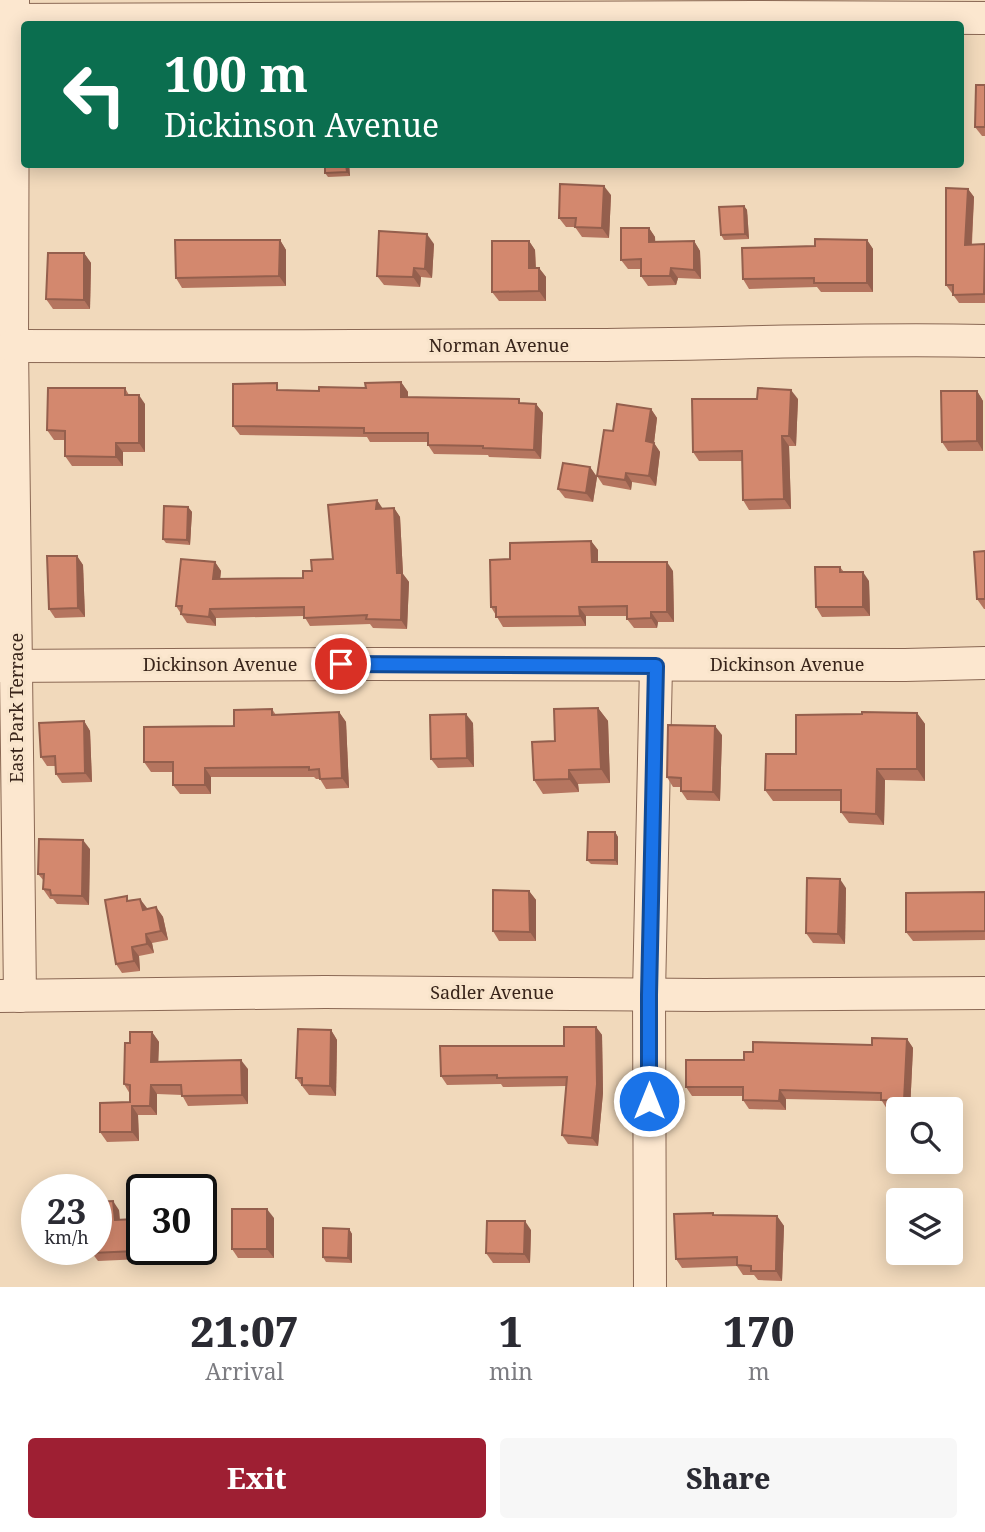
<!DOCTYPE html>
<html lang="en">
<head>
<meta charset="utf-8">
<style>
	:root { --surface:#fff; --page:#f7f7f7; --text:#2b2b33; --muted:#7c7c81; --accent:#9e1f33 }
	body { margin:0; font-family:"Noto Serif",serif; background:var(--page); color:var(--text); height:100vh; display:flex; flex-direction:column; font-size:26px; white-space:nowrap }
	* { box-sizing:border-box; margin:0 }
	p { font-size:23px; color:var(--muted) }
	.icon { flex:none; width:38px; height:38px; fill:none; stroke:currentColor; stroke-width:2; stroke-linecap:round; stroke-linejoin:round }
	.map { position:relative; height:1287px; overflow:hidden }
	.panel { display:flex; flex-direction:column; background:var(--surface); flex:1 }
	.panel>* { flex:none }
	.guide { position:absolute; left:21px; top:21px; width:943px; height:147px; border-radius:7px; box-shadow:0 4px 18px #0003; background:#0b6e4f; color:#fff; overflow:hidden }
	.controls { position:absolute; left:886px; top:1097px; display:grid; gap:14px }
	.controls a { display:grid; place-items:center; width:77px; height:77px; border-radius:7px; background:var(--surface); box-shadow:0 4px 18px #0003; font-size:35px }
	.speed { position:absolute; left:21px; top:1174px; display:flex; gap:14px; font-size:35px; font-weight:700; text-align:center }
	.speed>* { display:grid; place-content:center; width:91px; height:91px; border-radius:50%; background:var(--surface); box-shadow:0 4px 18px #0003; line-height:1 }
	.speed small { font-size:18px; font-weight:400 }
	.speed .limit { border:4px solid #111; border-radius:10px; background:#fff; color:#111 }
	.pin { position:absolute; display:grid; place-items:center; width:60px; height:60px; color:#fff; margin:-30px; border:4px solid #fff; border-radius:50%; box-shadow:0 2px 7px #0007 }
	.me { position:absolute; width:77px; margin:-38px; rotate:0deg; stroke-linejoin:round; filter:drop-shadow(0 0 5px #0008) }
	.turn { display:flex; align-items:center; gap:24px; height:147px; padding:0 28px; font-size:32px }
	.turn .icon { width:91px; height:91px; stroke-width:2.5 }
	.turn b { display:block; font-size:49px; line-height:60px }
	.eta { display:flex; justify-content:space-evenly; align-items:center; height:119px; text-align:center }
	.eta b { font-size:42px; font-weight:800; line-height:49px }
	.button { display:flex; gap:14px; margin-top:auto; padding:14px 28px }
	.button a { flex:1; height:80px; border-radius:7px; background:var(--accent); color:#fff; font-size:28px; font-weight:800; line-height:80px; text-align:center }
	.button a+a { background:var(--page); color:var(--text) }
	.map>svg:first-child { display:block }
	.lines { fill:none; stroke-linecap:round; stroke-linejoin:round }
	.street-casing { stroke:#8a6854; stroke-width:34 }
	.street { stroke:#fce7cf; stroke-width:32 }
	.wall { fill:#b5755f }
	.shaded-wall { fill:#945f4d }
	.building { fill:#d3886e; stroke:#945f4d; stroke-width:2 }
	.route-casing { stroke:#114b97; stroke-width:18 }
	.route { stroke:#1a73e8; stroke-width:12 }
	.labels { text-anchor:middle; stroke-width:6; stroke-linejoin:round; paint-order:stroke }
	.street-label { font-size:18px; fill:#38241a; stroke:#f8e4cb }
</style>
</head>
<body>
<div class="map">
<svg width="985" height="1287" viewBox="0 0 985 1287">
	<rect width="100%" height="100%" fill="#f1d9bb"/>
	<g class="lines">
		<!-- street casing -->
		<g class="street-casing">
			<g id="street">
				<path d="M13 0 12 346 20 996"/>
				<path d="M13 20 755 17 985 18"/>
				<path d="M12 346C206 346 400 347 594 345 724 344 855 338 985 341"/>
				<path d="M0 666 368 664 905 665 985 663"/>
				<path d="M0 996 325 992 705 995 985 993"/>
				<path d="M650 1287 649 994 656 666"/>
			</g>
		</g>
		<!-- street -->
		<use href="#street" class="street"/>
	</g>
	<!-- wall -->
	<g class="wall">
		<path d="M985 85V136H982L975 127Z"/>
		<path d="M349 164 350 176 328 177 325 173Z"/>
		<path d="M968 189 974 197 972 244H985V303H959L946 285Z"/>
		<path d="M611 195 609 238 582 237 575 227H566L559 218Z"/>
		<path d="M744 206 747 210 749 239 724 240 721 235Z"/>
		<path d="M649 228 655 237V242L694 241 700 251 701 279 678 278 676 285 648 286 641 276V269H628L621 260Z"/>
		<path d="M280 240 286 250V286L182 288 176 278Z"/>
		<path d="M867 240 873 249V292H821L817 287 749 289 743 279 815 246Z"/>
		<path d="M529 241 535 250 536 268H539L546 277V301H499L492 292Z"/>
		<path d="M434 244 432 278 421 277 420 287 384 285 377 276Z"/>
		<path d="M84 253 91 263 90 309H53L46 299Z"/>
		<path d="M401 382 408 392V397L536 404 543 413 541 459 489 457 488 455 434 454 428 445V442H370L367 437 240 435 233 426 282 391H319L366 388Z"/>
		<path d="M125 388 129 395 145 404V452H123V466H72L65 456V440H54L47 430Z"/>
		<path d="M977 391 983 401V451H948L942 442Z"/>
		<path d="M798 399 796 446H789L791 509 749 510 743 500 742 461H699L693 452Z"/>
		<path d="M651 409 657 418 654 443 660 452 656 486 632 482 631 490 603 485 597 476 613 431Z"/>
		<path d="M590 467 597 477 593 502 565 498 558 489Z"/>
		<path d="M377 500 382 509 394 508 400 517 403 574 409 582 407 629 373 628 370 624 310 626 304 616 216 618V626L187 623 176 606 215 562 221 571 220 579 303 578 333 559Z"/>
		<path d="M188 507 192 512 190 545 166 543 163 539Z"/>
		<path d="M591 541 598 550V562L673 571 674 622H658L657 628H634L627 619V616H586V626L503 627 491 607 510 559Z"/>
		<path d="M985 551V609H984L977 599Z"/>
		<path d="M77 556 83 565 85 617 55 618 49 609Z"/>
		<path d="M840 567 844 572 869 581 870 616 822 617 816 607Z"/>
		<path d="M598 708 608 721 610 783 578 784 579 792 543 794 534 780 555 741Z"/>
		<path d="M272 709 276 715 339 712 346 722 349 788 326 789 320 779H316L314 777H211V794H180L173 785V772H151L144 762Z"/>
		<path d="M917 713 925 724V781L885 780 884 825 849 823 841 812V801H773L765 790 796 754 862 714Z"/>
		<path d="M84 721 90 731 92 782 62 783 56 774 55 766H47L41 757Z"/>
		<path d="M473 723 474 767 438 768 431 759Z"/>
		<path d="M722 735 720 801 687 800 681 791V787H673L667 777Z"/>
		<path d="M615 832 618 837V865L591 864 587 860Z"/>
		<path d="M90 849 89 905 57 904 53 899H50L43 889 44 881 38 874Z"/>
		<path d="M846 888 845 944 813 943 806 933Z"/>
		<path d="M529 891 536 900V941H499L493 931Z"/>
		<path d="M985 892V940L913 941 906 932Z"/>
		<path d="M140 899 147 909 156 907 163 917 168 940 152 943 154 953 139 956 140 971 122 973 116 964 130 900Z"/>
		<path d="M596 1027 602 1035 603 1093 598 1146 568 1144 562 1135 566 1086 503 1087 501 1084 447 1085 441 1076 564 1046Z"/>
		<path d="M331 1030 337 1040 336 1096 309 1095 296 1078Z"/>
		<path d="M152 1032 159 1042 158 1062 248 1069V1104L188 1106 182 1095 157 1094V1115H138L139 1141 107 1142 100 1132 130 1102V1094L124 1084 130 1043Z"/>
		<path d="M907 1039 913 1048 910 1110 887 1109 882 1101 786 1099V1110L749 1109 743 1100V1096H692L686 1087 744 1060 872 1045Z"/>
		<path d="M119 1210 120 1220 135 1219 141 1227 142 1259 98 1261 92 1253Z"/>
		<path d="M714 1215 777 1216 784 1226 782 1281 758 1280 754 1275H743L737 1266 682 1268 676 1259Z"/>
		<path d="M274 1218V1258H238L232 1249Z"/>
		<path d="M349 1229 352 1234V1263L326 1262 323 1257Z"/>
		<path d="M531 1230 530 1263H493L486 1253Z"/>
	</g>
	<!-- shaded-wall -->
	<g class="shaded-wall">
		<path d="M346 164H349L350 176 347 172Z"/>
		<path d="M604 186 611 195 609 238 602 228Z"/>
		<path d="M968 189 974 197 971 253 965 245Z"/>
		<path d="M744 206 747 210 749 239 745 234Z"/>
		<path d="M649 228 655 237 656 252 649 242Z"/>
		<path d="M427 234 434 244 432 278 425 269Z"/>
		<path d="M280 240 286 250V286L279 276Z"/>
		<path d="M867 240 873 249V292L867 283Z"/>
		<path d="M529 241 535 250 536 278 529 268Z"/>
		<path d="M694 241 700 251 701 279 694 270Z"/>
		<path d="M84 253 91 263 90 309 84 300Z"/>
		<path d="M414 268 421 277 420 287 413 277Z"/>
		<path d="M539 268 546 277V301L539 291Z"/>
		<path d="M671 268 678 278 676 285 670 276Z"/>
		<path d="M401 382 408 392V406L401 397Z"/>
		<path d="M791 390 798 399 796 446 789 436Z"/>
		<path d="M977 391 983 401V451L977 441Z"/>
		<path d="M139 395 145 404V452L139 443Z"/>
		<path d="M536 404 543 413 541 459 534 450Z"/>
		<path d="M651 409 657 418 654 443 660 452 656 486 649 476 646 441Z"/>
		<path d="M782 436 789 446 791 509 784 499Z"/>
		<path d="M116 443 123 452V466L116 457Z"/>
		<path d="M590 467 597 477 593 502 586 493Z"/>
		<path d="M626 473 632 482 631 490 625 480Z"/>
		<path d="M377 500 383 509H376Z"/>
		<path d="M188 507 192 512 190 545 187 540Z"/>
		<path d="M394 508 400 517 403 574 409 582 407 629 401 620Z"/>
		<path d="M591 541 598 550V571L592 562Z"/>
		<path d="M77 556 83 565 85 617 78 608Z"/>
		<path d="M215 562 221 571 219 588 213 579Z"/>
		<path d="M667 562 673 571 674 622 667 612Z"/>
		<path d="M863 572 869 581 870 616 863 607Z"/>
		<path d="M579 607 586 616V626L580 616Z"/>
		<path d="M210 609 216 618V626L209 617Z"/>
		<path d="M651 612 658 622 657 628 651 618Z"/>
		<path d="M598 708 608 721 610 783 601 769Z"/>
		<path d="M339 712 346 722 349 788 342 778Z"/>
		<path d="M917 713 925 724V781L917 769Z"/>
		<path d="M466 714 473 723 474 767 467 758Z"/>
		<path d="M84 721 90 731 92 782 85 773Z"/>
		<path d="M715 726 722 735 720 801 713 792Z"/>
		<path d="M205 768 211 777V794L205 785Z"/>
		<path d="M877 769 885 780 884 825 876 814Z"/>
		<path d="M569 770 578 784 579 792 569 779Z"/>
		<path d="M615 832 618 837V865L615 860Z"/>
		<path d="M83 840 90 849 89 905 82 896Z"/>
		<path d="M840 879 846 888 845 944 838 934Z"/>
		<path d="M529 891 536 900V941L530 932Z"/>
		<path d="M140 899 147 908 149 919 143 910Z"/>
		<path d="M156 907 163 917 168 940 161 931Z"/>
		<path d="M146 934 152 943 154 953 147 944Z"/>
		<path d="M132 947 139 956 140 971 134 961Z"/>
		<path d="M596 1027 602 1035 603 1093 598 1146 592 1138Z"/>
		<path d="M331 1030 337 1040 336 1096 330 1086Z"/>
		<path d="M152 1032 159 1042 158 1071 151 1062Z"/>
		<path d="M907 1039 913 1048 910 1110 904 1101Z"/>
		<path d="M241 1060 248 1069V1104L242 1095Z"/>
		<path d="M151 1085 157 1094V1115L150 1106Z"/>
		<path d="M780 1090 786 1099V1110L779 1101Z"/>
		<path d="M132 1106 138 1115 139 1141 132 1132Z"/>
		<path d="M113 1201 119 1210 120 1228 115 1220Z"/>
		<path d="M267 1209 274 1218V1258L267 1249Z"/>
		<path d="M777 1216 784 1226 782 1281 776 1271Z"/>
		<path d="M135 1219 141 1227 142 1259 136 1251Z"/>
		<path d="M525 1221 531 1230 530 1263 524 1254Z"/>
		<path d="M349 1229 352 1234V1263L348 1258Z"/>
	</g>
	<!-- building -->
	<g class="building">
		<path d="M976 85H985V127H975Z"/>
		<path d="M325 164H346L347 172 325 173Z"/>
		<path d="M560 184 604 186 602 228 575 227 576 218H559Z"/>
		<path d="M946 188 968 189 965 245 985 244 984 294 953 295V285H946Z"/>
		<path d="M744 206 745 234 721 235 719 207Z"/>
		<path d="M621 228H649V242L694 241V270L671 268 670 276H641V259L621 260Z"/>
		<path d="M379 231 427 234 425 269 414 268 413 277 377 276Z"/>
		<path d="M815 239 867 240V283H814V278L743 279 742 248 815 246Z"/>
		<path d="M175 240H280L279 276 176 278Z"/>
		<path d="M492 241H529V268H539V291L492 292Z"/>
		<path d="M48 253H84V300L46 299Z"/>
		<path d="M401 382V397L519 399V403L536 404 534 450 483 448V446L428 445V433H364V428L233 426V384L277 383V390L319 391V387L366 388 365 383Z"/>
		<path d="M48 388H125V395H139V443H116V457L65 456V431L47 430Z"/>
		<path d="M758 388 791 390 789 436H782L784 499 743 500 742 451 693 452 692 399H757Z"/>
		<path d="M941 391H977V441L942 442Z"/>
		<path d="M617 404 651 409 646 441 654 443 649 476 626 473 625 480 597 476 604 430 613 431Z"/>
		<path d="M563 463 590 467 586 493 558 489Z"/>
		<path d="M377 500 376 509 394 508 397 573H402L401 620 366 619 367 615 304 618V607L210 609 209 617 181 614 182 606H176L181 559 215 562 213 579 303 578V571H312L311 560 333 559 328 505Z"/>
		<path d="M164 506 188 507 187 540 163 539Z"/>
		<path d="M591 541 592 562H667V612H651V618L627 619V606L579 607 580 616 496 617V607H491L490 560 510 559V543Z"/>
		<path d="M985 551V599H977L974 552Z"/>
		<path d="M47 556H77L78 608 49 609Z"/>
		<path d="M815 567H840V572H863V607H816Z"/>
		<path d="M598 708 601 769 569 770V779L534 780 532 742 555 741 554 709Z"/>
		<path d="M272 709V715L339 712 342 778 320 779 319 769 309 770V767L205 768V785H173V762H144V727L234 726V710Z"/>
		<path d="M862 712 917 713V769H877L876 814 841 812V790H765L766 754H796V715L862 714Z"/>
		<path d="M466 714 467 758 431 759 430 715Z"/>
		<path d="M84 721 85 773 56 774 55 756 41 757 39 723Z"/>
		<path d="M668 725 715 726 713 792 681 791V778L667 777Z"/>
		<path d="M588 832H615V860H587Z"/>
		<path d="M39 839 83 840 82 896 51 895 50 890 43 889 44 874H38Z"/>
		<path d="M807 878 840 879 838 934 806 933Z"/>
		<path d="M493 890 529 891 530 932 493 931Z"/>
		<path d="M985 892V931L906 932V893Z"/>
		<path d="M127 896V901L140 899 143 910 156 907 161 931 146 934 147 944 132 947 134 961 116 964 105 900Z"/>
		<path d="M564 1027H596L597 1084 592 1138 562 1135 567 1077 497 1078V1075L441 1076 440 1046H564Z"/>
		<path d="M298 1029 331 1030 330 1086 302 1085V1078H296Z"/>
		<path d="M130 1032H152L151 1062 241 1060 242 1095 182 1096 181 1085H151L150 1106H132V1132H100V1103L130 1102V1085L124 1084 125 1043H130Z"/>
		<path d="M872 1038 907 1039 904 1101 881 1100V1093L780 1090 779 1101 743 1100V1087H686V1060H744V1052H753V1042L872 1045Z"/>
		<path d="M113 1201 115 1220 135 1219 136 1251 92 1253V1250H96V1202Z"/>
		<rect x="232" y="1209" width="35" height="40"/>
		<path d="M713 1213V1215L777 1216 776 1271H751V1266L737 1265V1257L676 1259 674 1214Z"/>
		<path d="M487 1221H525L524 1254 486 1253Z"/>
		<path d="M323 1228 349 1229 348 1258 323 1257Z"/>
	</g>
	<g class="lines">
		<!-- route casing -->
		<g class="route-casing">
			<path id="route" d="M341 664 656 666 649 995V1101"/>
		</g>
		<!-- route -->
		<use href="#route" class="route"/>
	</g>
	<g class="labels">
		<!-- street labels -->
		<g class="street-label">
			<text x="499" y="352">Norman Avenue</text>
			<text x="220" y="671">Dickinson Avenue</text>
			<text x="787" y="671">Dickinson Avenue</text>
			<text transform="translate(17 708) rotate(-90)" y="6">East Park Terrace</text>
			<text x="492" y="999">Sadler Avenue</text>
		</g>
	</g>
</svg>
<div class="controls">
<a><svg class="icon" aria-label="search" viewBox="0 0 24 24"><circle cx="10" cy="10" r="6"/><path d="M15 15l6 6"/></svg></a>
<a><svg class="icon" aria-label="layers" viewBox="0 0 24 24"><path d="M12 4l9 5-9 5-9-5zM3 14l9 5 9-5"/></svg></a>
</div>
<div class="speed"><div>23<small>km/h</small></div><div class="limit">30</div></div>
<div class="pin" style="left:341px;top:664px;background:#d93025"><svg class="icon" aria-label="arrive" viewBox="0 0 24 24"><path d="M6 21V4h12l-3 4 3 4H6"/></svg></div>
<svg class="me" style="left:649px;top:1101px" viewBox="-20 -20 40 40"><circle r="17" fill="#1a73e8" stroke="#fff" stroke-width="3"/><path d="M0-11L8 9 0 5-8 9z" fill="#fff"/></svg>
<div class="guide">
<div class="turn"><svg class="icon" aria-label="left" viewBox="0 0 24 24"><path d="M17 20v-9H6M10 6l-5 5 5 5"/></svg><div><b>100 m</b>Dickinson Avenue</div></div>
</div>
</div>
<section class="panel">
<div class="eta">
<div><b>21:07</b><p>Arrival</p></div>
<div><b>1</b><p>min</p></div>
<div><b>170</b><p>m</p></div>
</div>
<div class="button"><a>Exit</a><a>Share</a></div>
</section>
</body>
</html>
